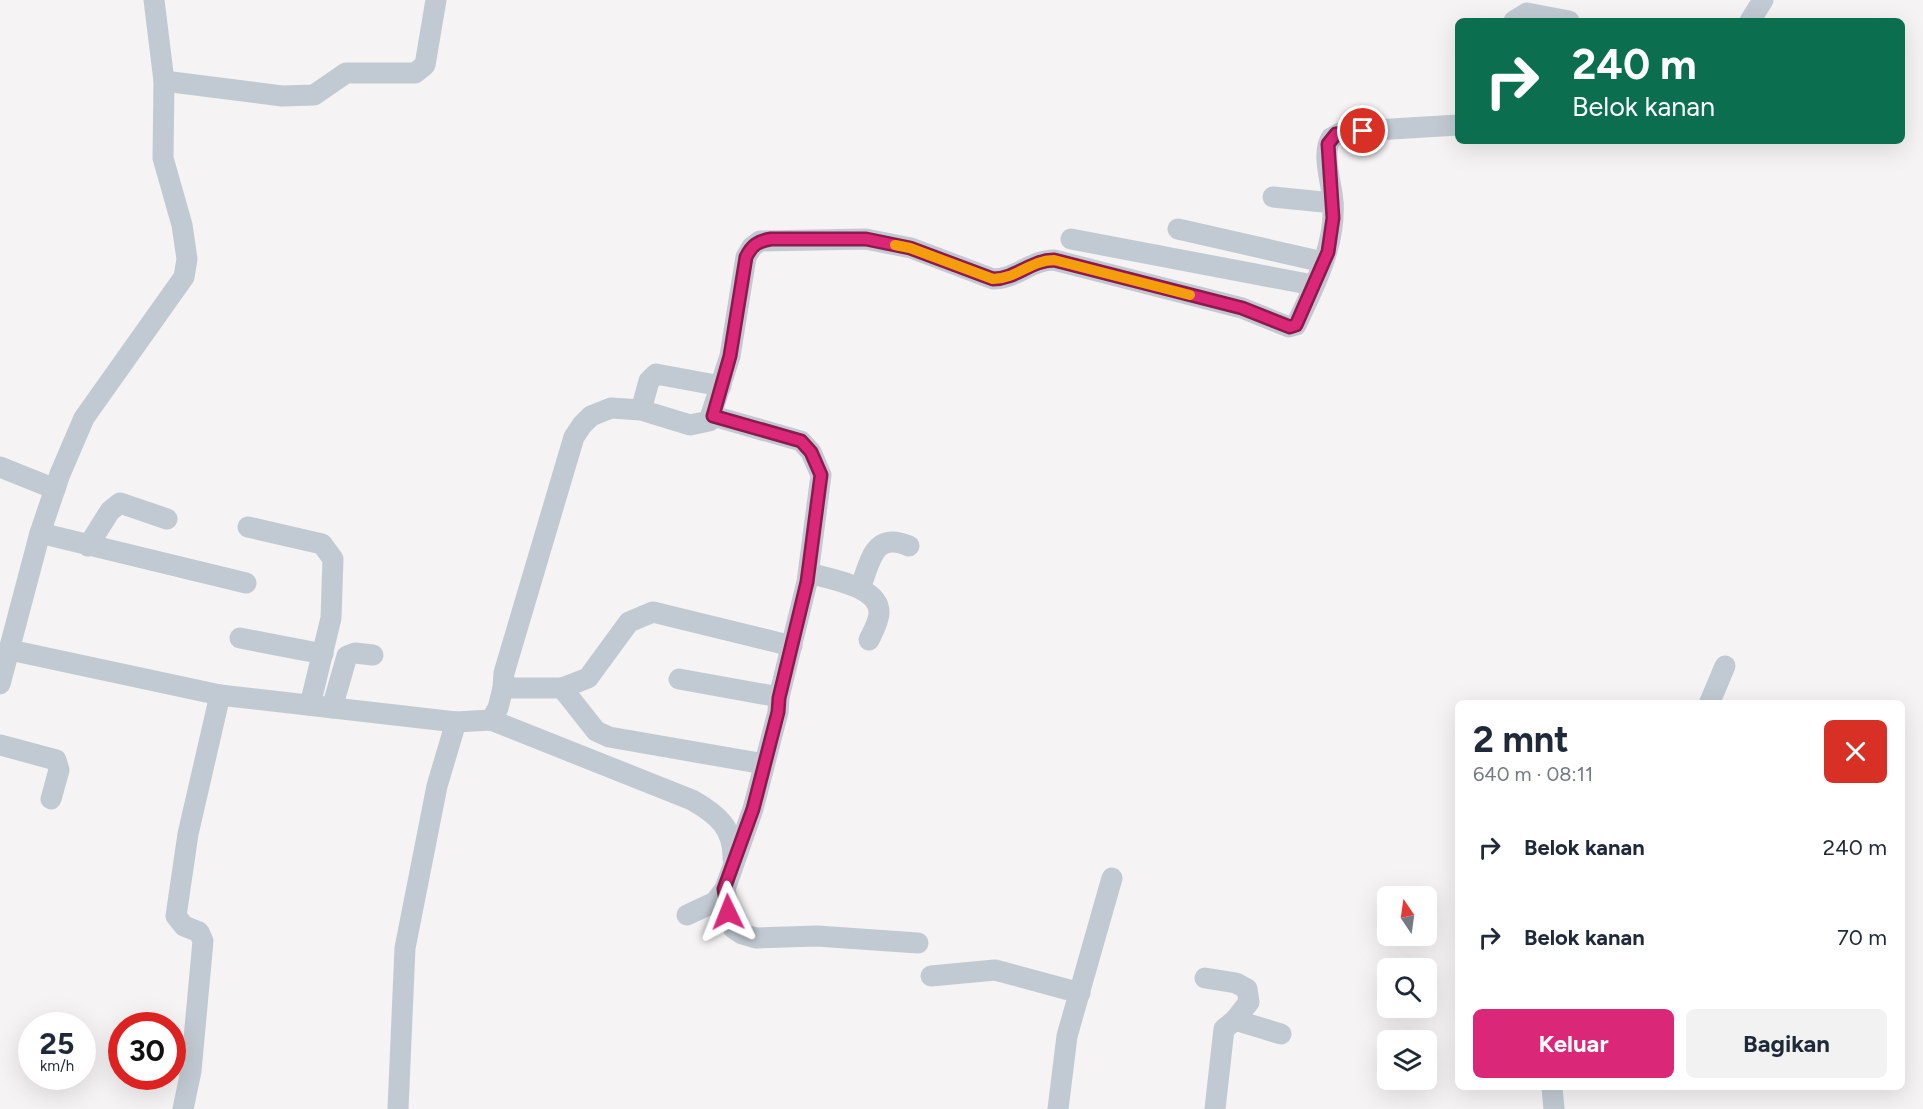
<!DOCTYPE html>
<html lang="id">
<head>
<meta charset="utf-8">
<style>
	:root { --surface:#fff; --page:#f2f2f3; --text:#1f2937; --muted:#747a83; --accent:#db2777 }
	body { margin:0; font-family:Figtree,sans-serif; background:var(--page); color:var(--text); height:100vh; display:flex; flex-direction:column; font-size:22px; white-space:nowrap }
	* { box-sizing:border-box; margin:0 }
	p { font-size:20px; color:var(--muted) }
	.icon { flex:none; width:33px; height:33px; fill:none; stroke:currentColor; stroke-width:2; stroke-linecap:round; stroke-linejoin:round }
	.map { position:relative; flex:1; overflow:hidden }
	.panel { position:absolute; left:1455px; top:700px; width:450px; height:390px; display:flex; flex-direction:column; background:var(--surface); border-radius:9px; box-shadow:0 6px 24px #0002 }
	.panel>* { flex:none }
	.top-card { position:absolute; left:1455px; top:18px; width:450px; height:126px; border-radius:9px; box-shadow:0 6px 24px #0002; background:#0b6e4f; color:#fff; overflow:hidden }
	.needle { width:39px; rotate:347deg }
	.tools { position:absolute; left:1377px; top:886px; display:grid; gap:12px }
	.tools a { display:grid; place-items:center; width:60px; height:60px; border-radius:9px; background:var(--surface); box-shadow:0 6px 24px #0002; font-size:30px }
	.speed { position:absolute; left:18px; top:1012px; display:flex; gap:12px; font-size:30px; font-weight:700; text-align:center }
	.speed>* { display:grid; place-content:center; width:78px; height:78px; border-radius:50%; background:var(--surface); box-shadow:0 6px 24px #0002; line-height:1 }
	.speed small { font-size:15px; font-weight:400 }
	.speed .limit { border:9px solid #d22; background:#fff; color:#111 }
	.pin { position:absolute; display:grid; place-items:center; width:51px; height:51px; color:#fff; margin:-26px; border:3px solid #fff; border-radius:50%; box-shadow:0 2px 6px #0007 }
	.me { position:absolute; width:66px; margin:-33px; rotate:358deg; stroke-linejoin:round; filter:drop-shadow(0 0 4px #0008) }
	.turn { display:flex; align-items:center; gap:21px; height:126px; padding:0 18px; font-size:27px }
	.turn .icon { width:78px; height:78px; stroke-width:2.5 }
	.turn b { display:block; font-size:42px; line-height:51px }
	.round { display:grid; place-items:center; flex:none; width:63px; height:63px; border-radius:9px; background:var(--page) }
	.head { display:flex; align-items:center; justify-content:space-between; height:102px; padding:0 18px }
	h1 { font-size:36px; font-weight:700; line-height:45px }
	.primary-button { display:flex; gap:12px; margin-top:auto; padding:12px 18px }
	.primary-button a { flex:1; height:69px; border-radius:9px; background:var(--accent); color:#fff; font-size:24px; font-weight:700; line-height:69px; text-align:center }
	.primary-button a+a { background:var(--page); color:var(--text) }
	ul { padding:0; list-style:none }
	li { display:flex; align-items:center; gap:18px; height:90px; padding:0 18px }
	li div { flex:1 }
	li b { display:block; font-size:22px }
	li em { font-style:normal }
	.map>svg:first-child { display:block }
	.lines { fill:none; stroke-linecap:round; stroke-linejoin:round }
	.minor { stroke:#c1cad2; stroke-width:21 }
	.route-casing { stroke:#8e194d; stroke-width:15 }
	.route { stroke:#db2777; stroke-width:10 }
	.slow { stroke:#f59e0b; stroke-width:10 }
</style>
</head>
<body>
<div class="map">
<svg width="1923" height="1109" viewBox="0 0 1923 1109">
	<rect width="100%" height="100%" fill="#f5f3f3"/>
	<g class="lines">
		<!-- minor -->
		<g class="minor">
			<path d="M1514 21 1527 13 1569 21"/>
			<path d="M1750 21 1763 0"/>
			<path d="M164 81 282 96 314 95 346 73H415L425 65 436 0"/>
			<path d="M1273 197 1333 203"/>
			<path d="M1178 229 1323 262"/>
			<path d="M1071 239 1313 285"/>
			<path d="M641 410 649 381 656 374 721 386"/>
			<path d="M713 416 801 441 811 452 821 475 807 582 779 697 778 712 753 809 725 889 733 928 742 934 756 938 817 936 918 943"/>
			<path d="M0 467 55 489"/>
			<path d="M248 527 322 544 333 559 331 618 310 705"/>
			<path d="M40 533 246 583"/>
			<path d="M88 546 110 511 120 503 167 519"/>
			<path d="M809 573C829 579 880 586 879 613 879 621 873 632 869 640"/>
			<path d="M860 588C871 561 873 531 909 546"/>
			<path d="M240 638 323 654"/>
			<path d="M10 650 220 695 456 722 491 720 498 708 503 688H562L596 731 609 737 764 764"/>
			<path d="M679 679 779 697"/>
			<path d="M0 684 40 533 60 474 84 418 184 277 187 259 182 225 163 158 164 81 154 0"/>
			<path d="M503 688 504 673 574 437 582 425 591 416 611 408 641 410 690 425 709 421 730 356 746 257 752 247 760 241 866 239 911 248 993 279C1016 279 1031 260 1054 260L1242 308 1289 327 1296 325C1314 287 1336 245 1333 202 1332 184 1321 154 1331 138L1342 132 1458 125"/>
			<path d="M562 688 588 678 629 622 653 612 792 646"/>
			<path d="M1709 704 1725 666"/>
			<path d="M332 708 347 656 355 653 373 655"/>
			<path d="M491 720 692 800C717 814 734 828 733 859"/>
			<path d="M0 745 56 760 59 770 51 799"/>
			<path d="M687 915 715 902 725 889"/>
			<path d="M931 976 995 970 1080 993"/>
			<path d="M1205 978 1236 983 1247 989 1249 1002 1235 1020"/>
			<path d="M1552 1088 1554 1109"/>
			<path d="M183 1109 191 1071 203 941 199 932 184 926 176 916 188 834 220 695"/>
			<path d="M398 1109 405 948 437 786 456 722"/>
			<path d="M1058 1109 1067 1036 1112 878"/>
			<path d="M1215 1109 1224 1029 1235 1020 1281 1034"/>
		</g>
	</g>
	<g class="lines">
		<!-- route casing -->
		<g class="route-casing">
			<path id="route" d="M728 912 724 889 753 809 778 712 779 698 807 582 821 475 811 452 801 441 713 416 730 356 746 257C752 245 758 241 771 239H866L910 248 993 279C1016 279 1031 260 1054 260L1242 308 1290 327 1296 325 1328 252 1333 218 1328 144 1336 134 1363 131"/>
		</g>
		<!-- route -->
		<use href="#route" class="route"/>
		<!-- slow -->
		<path class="slow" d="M895 245 910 248 993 279C1016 279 1031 260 1054 260L1190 295"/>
	</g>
</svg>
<div class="tools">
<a><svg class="needle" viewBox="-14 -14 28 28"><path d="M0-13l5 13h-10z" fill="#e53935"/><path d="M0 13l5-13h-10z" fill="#747a83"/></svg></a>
<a><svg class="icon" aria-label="search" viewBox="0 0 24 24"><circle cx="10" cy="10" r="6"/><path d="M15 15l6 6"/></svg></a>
<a><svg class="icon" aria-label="layers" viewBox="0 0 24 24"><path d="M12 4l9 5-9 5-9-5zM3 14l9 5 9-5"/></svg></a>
</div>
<div class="speed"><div>25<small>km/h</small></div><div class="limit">30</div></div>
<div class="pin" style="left:1363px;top:131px;background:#d93025"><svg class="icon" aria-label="arrive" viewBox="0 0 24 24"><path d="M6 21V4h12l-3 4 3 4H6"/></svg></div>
<svg class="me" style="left:728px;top:912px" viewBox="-20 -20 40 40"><path d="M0-17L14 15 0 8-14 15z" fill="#db2777" stroke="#fff" stroke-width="4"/></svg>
<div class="top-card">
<div class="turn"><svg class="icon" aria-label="right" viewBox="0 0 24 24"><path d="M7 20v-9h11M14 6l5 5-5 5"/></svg><div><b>240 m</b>Belok kanan</div></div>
</div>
<section class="panel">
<div class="head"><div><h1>2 mnt</h1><p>640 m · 08:11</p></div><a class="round" style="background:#d93025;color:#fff"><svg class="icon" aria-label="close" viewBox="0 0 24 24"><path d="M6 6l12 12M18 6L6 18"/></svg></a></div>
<ul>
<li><svg class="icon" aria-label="right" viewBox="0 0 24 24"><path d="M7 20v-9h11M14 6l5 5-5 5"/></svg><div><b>Belok kanan</b></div><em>240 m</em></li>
<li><svg class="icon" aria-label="right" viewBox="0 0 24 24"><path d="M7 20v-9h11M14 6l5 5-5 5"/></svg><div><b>Belok kanan</b></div><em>70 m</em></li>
</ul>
<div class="primary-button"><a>Keluar</a><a>Bagikan</a></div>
</section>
</div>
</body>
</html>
